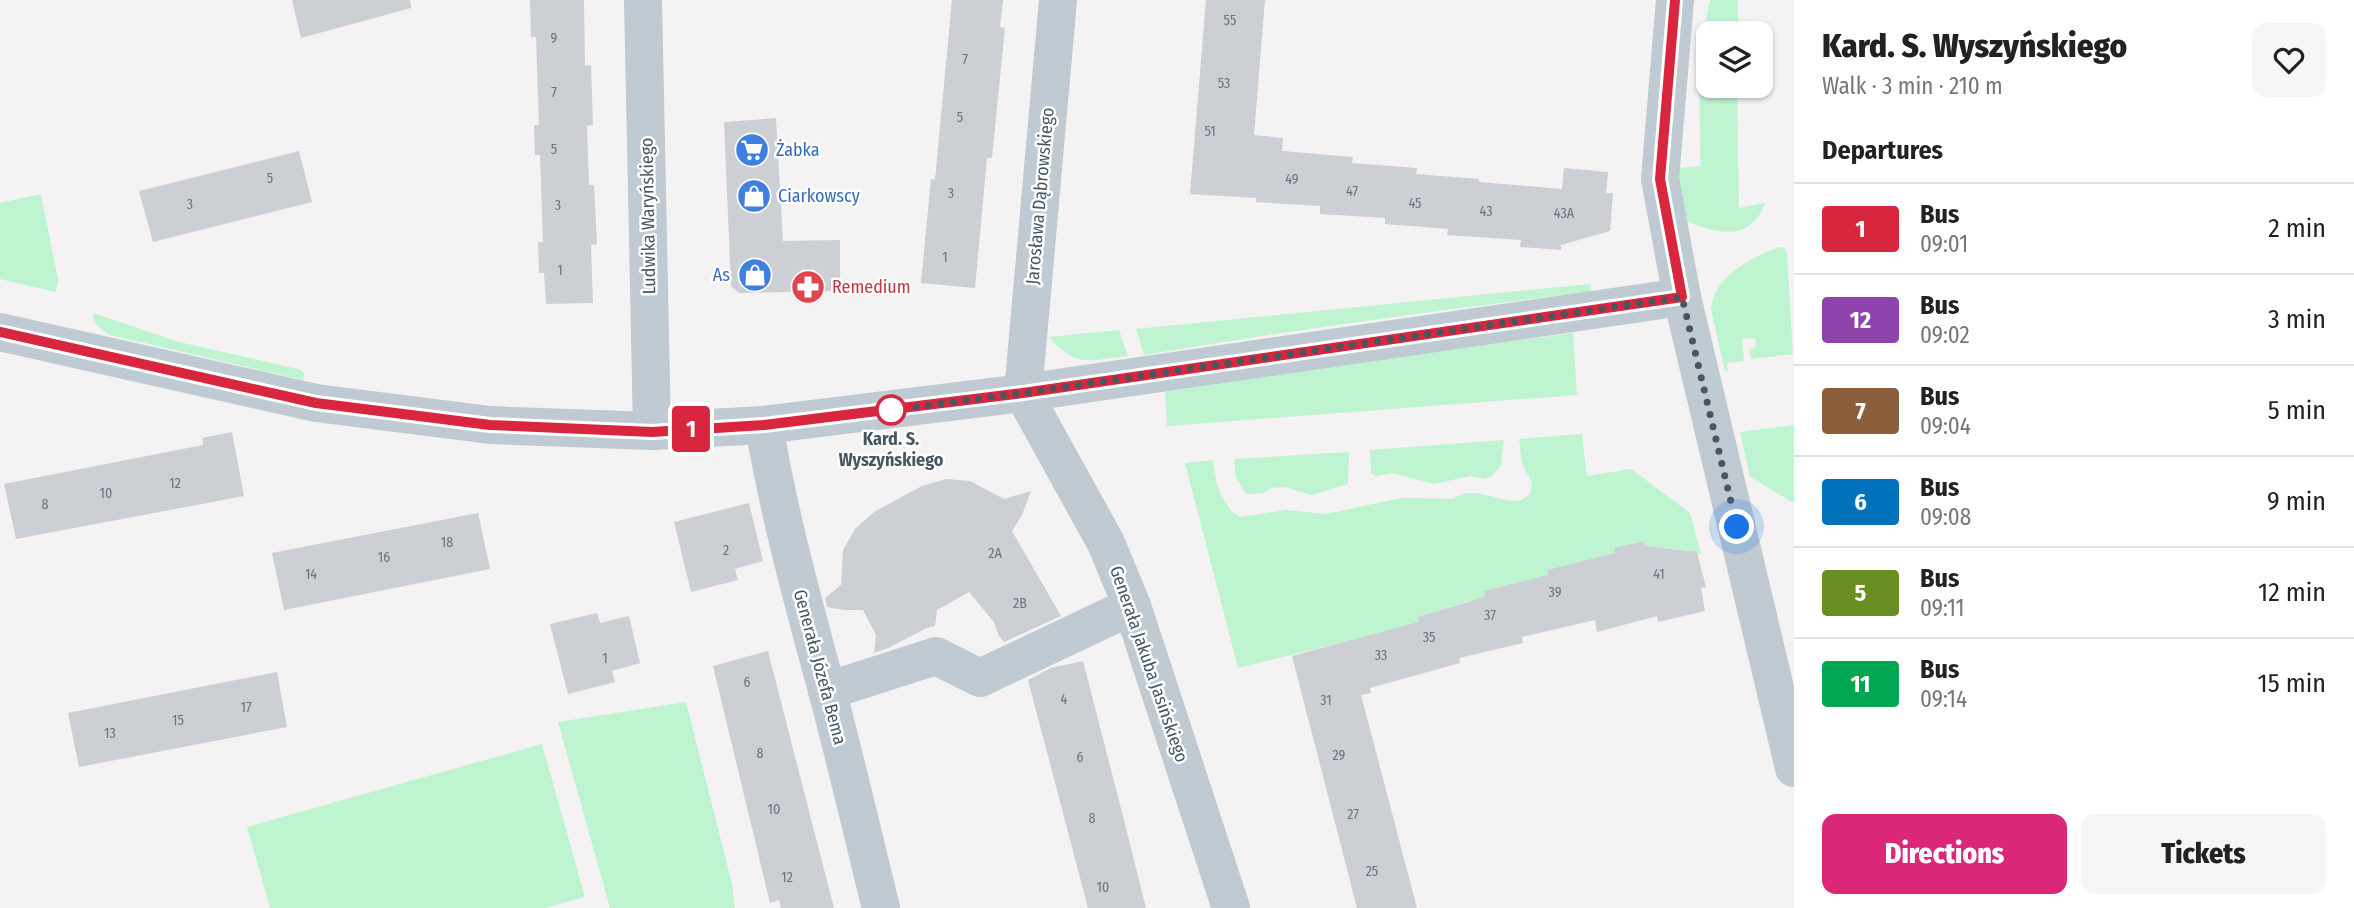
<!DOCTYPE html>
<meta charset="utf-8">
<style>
:root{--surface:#fff;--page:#f6f6f6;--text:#222;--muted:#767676;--line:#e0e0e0;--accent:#db2777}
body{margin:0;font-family:"Fira Sans Condensed",sans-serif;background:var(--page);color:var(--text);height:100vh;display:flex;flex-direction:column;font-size:26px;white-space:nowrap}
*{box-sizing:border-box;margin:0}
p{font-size:23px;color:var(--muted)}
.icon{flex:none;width:38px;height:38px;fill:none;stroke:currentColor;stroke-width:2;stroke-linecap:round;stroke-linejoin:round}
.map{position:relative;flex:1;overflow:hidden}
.panel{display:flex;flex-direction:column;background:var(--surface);width:560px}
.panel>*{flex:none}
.badge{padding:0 14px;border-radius:5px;font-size:24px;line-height:46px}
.controls{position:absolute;left:1696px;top:21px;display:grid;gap:14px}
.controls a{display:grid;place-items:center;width:77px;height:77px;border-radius:14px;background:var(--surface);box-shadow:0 2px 5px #0004;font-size:35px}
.you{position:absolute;width:35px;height:35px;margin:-18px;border:5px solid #fff;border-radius:50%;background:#1a73e8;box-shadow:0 0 0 10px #1a73e833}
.map>.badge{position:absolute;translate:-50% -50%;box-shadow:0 0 0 4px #fff}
h2{padding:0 28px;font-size:26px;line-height:63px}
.round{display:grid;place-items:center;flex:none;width:74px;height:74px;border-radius:14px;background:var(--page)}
.overview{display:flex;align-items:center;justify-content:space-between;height:119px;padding:0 28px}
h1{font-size:33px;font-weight:800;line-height:52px}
.button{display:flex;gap:14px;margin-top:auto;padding:14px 28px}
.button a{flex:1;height:80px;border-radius:14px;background:var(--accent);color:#fff;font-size:28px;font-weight:800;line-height:80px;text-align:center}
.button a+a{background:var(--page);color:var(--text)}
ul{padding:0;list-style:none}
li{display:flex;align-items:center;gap:21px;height:91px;padding:0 28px;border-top:2px solid var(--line)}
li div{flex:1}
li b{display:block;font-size:26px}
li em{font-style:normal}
li .badge{min-width:77px;font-weight:700;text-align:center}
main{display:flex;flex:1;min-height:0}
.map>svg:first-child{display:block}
</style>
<main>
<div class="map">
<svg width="1794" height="908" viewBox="0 0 1794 908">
<rect width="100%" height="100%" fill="#f4f2f2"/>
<g fill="#bff4d1">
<path d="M1710,0h28v33h-30v53h29l2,122 26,-5c-15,41 -50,30 -81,17l-6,-52 23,-2c-2,-57 -4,-110 9,-166z"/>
<polygon points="41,194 58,279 56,292 0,279 0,203"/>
<path d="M1779,247l5,1 3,5 6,101 -42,5 -1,-10 5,-1 1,-8 -3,-2 -11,1 2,22 -17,2 1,8h-3l-14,-62c3,-33 40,-51 68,-62z"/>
<path d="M1590,284l1,8c-150,17 -298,38 -447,63l-8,-26z"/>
<path d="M93,313l86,29 123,28 2,4 -1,6 -193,-45c-10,-6 -16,-10 -17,-22z"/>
<path d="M1119,330l9,26c-38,4 -51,13 -79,-19z"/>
<polygon points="1573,333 1577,395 1167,426 1165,392 1378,359"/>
<polygon points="1794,425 1794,503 1750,477 1740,432"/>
<path d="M1582,434l5,42 44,-7 59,44 11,41 -8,2 -2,-5 -46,-5 -2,-5 -28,7 2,12 -24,-1 -46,11 2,10h-19l-46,11 2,11 -17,-1 -51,16 2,11 -80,15 -102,25 -53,-205 28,-3 3,21 6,16 10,15 8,5 46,-7 40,4 75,-16 52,1c22,-16 51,7 67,1 2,0 8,-5 10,-6l2,-11 -10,-20 -3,-24z"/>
<polygon points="1504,440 1501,465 1493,475 1485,479 1470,476 1434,484 1392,473 1376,476 1371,473 1370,450"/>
<polygon points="1349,452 1348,484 1311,495 1285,487 1271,488 1264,493 1246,494 1236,477 1234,459"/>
<polygon points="686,702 732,884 735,908 610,908 558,722"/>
<polygon points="542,744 585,897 545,908 270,908 247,827"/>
</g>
<g fill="#cccfd4">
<polygon points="292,0 410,0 411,8 301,38"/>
<polygon points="530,0 584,0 585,66 591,65 593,125 587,126 589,185 594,185 597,244 591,245 593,303 546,304 544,273 539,273 538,242 543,242 540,155 535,155 534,125 539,125 536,37 531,37"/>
<polygon points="952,0 1003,0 1000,27 1005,28 992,158 987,158 975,288 921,283 931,179 935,180"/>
<polygon points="1206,0 1265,0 1254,135 1283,138 1282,151 1353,157 1352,163 1417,168 1416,174 1479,179 1479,182 1562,189 1564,168 1608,172 1606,193 1613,193 1610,231 1561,245 1561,250 1520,247 1521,240 1447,235 1448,229 1385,224 1385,218 1320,214 1320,206 1256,202 1256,198 1190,194"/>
<polygon points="776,118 783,241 840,240 840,291 739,293 731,286 724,122"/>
<polygon points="299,151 312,202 153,242 139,191"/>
<polygon points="232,432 244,496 16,539 4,484 203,445 202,438"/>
<polygon points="946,479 970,481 1004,499 1031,491 1022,515 1012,531 1061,616 1004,642 999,636 994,622 969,592 937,610 935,626 927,628 888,648 874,653 876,635 863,610 844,610 827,607 825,598 841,585 843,550 855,529 874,512 922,486"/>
<polygon points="749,503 763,561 735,569 738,580 691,592 674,522"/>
<polygon points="478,513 490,569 284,610 272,553"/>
<polygon points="1644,541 1645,546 1697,552 1706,587 1701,588 1705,611 1658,622 1657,616 1597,632 1595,620 1522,637 1523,643 1459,658 1460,663 1370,688 1371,693 1361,695 1417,908 1357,908 1292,656 1419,622 1417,617 1485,597 1484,591 1548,575 1547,570 1615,553 1614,548"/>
<polygon points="597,613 600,623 629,616 640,663 612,671 615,682 568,694 550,624"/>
<polygon points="768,651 794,753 834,908 781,908 779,900 770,903 713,666"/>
<polygon points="1083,661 1124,820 1146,908 1088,908 1028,680 1051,668"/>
<polygon points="277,672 287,727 79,767 68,713"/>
</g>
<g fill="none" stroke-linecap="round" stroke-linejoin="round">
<g stroke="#bfcad2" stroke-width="38">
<polyline points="643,0 652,431"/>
<polyline points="1058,0 1023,393 1106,543 1132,606 1231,908"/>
<polyline points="1675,0 1660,179 1682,297 1794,768"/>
<polyline points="0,332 316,403 490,425 652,431 764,425 1023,393 1682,297"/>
<path d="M764,425c15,90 39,177 63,265 19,72 36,145 54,218"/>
<polyline points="827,691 936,656 980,678 1132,606"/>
</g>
</g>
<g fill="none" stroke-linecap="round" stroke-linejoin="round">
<g stroke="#fff" stroke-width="16">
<polyline id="line" points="0,332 316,403 490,425 652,432 764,425 1023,393 1682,297 1660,179 1675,0"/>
</g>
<use href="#line" stroke="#d7263d" stroke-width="10"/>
<polyline stroke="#485661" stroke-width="7" stroke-dasharray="0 12.6" points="891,410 1023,393 1682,297 1737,527"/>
</g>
<defs>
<g id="supermarket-disc" transform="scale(1.75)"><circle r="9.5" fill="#3f7fe0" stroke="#fff"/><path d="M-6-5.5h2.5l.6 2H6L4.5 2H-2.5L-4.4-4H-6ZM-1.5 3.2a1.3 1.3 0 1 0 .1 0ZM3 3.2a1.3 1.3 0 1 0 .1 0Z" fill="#fff"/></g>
<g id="shop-disc" transform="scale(1.75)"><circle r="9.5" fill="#3f7fe0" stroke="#fff"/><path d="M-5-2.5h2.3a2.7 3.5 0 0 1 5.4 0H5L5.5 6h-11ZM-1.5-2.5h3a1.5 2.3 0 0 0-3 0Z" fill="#fff"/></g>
<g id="pharmacy-disc" transform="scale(1.75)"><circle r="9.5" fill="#e0444e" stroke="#fff"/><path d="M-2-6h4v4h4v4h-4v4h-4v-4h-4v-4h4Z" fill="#fff"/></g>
</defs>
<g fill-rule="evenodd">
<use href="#supermarket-disc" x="752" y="150"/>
<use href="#shop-disc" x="754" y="196"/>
<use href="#shop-disc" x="755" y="275"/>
<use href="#pharmacy-disc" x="808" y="287"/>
</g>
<circle fill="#fff" stroke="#d7263d" stroke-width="3.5" cx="891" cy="410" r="14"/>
<g text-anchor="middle" stroke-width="5" stroke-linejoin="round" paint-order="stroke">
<g font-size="14" fill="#69747e">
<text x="1230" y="25">55</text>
<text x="554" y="43">9</text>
<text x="965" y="64">7</text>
<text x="1224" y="88">53</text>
<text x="554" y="97">7</text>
<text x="960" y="122">5</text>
<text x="1210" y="136">51</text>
<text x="554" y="154">5</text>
<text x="270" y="183">5</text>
<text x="1292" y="184">49</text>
<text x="1352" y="196">47</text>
<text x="951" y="198">3</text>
<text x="1415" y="208">45</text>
<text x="190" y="209">3</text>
<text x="558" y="210">3</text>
<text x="1486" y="216">43</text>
<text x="1564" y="218">43A</text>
<text x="945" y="262">1</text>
<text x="560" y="275">1</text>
<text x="175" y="488">12</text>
<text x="106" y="498">10</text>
<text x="45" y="509">8</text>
<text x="447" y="547">18</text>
<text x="726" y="555">2</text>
<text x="995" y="558">2A</text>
<text x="384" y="562">16</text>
<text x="311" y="579">14</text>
<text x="1659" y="579">41</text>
<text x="1555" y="597">39</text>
<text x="1020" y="608">2B</text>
<text x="1490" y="620">37</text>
<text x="1429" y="642">35</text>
<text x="1381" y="660">33</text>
<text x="605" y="663">1</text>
<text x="747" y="687">6</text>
<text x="1064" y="704">4</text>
<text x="1326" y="705">31</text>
<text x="246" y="712">17</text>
<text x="178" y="725">15</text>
<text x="110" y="738">13</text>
<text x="760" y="758">8</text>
<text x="1339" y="760">29</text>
<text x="1080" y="762">6</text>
<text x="774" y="814">10</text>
<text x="1353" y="819">27</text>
<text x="1092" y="823">8</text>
<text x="1372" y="876">25</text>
<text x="787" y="882">12</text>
<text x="1103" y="892">10</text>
</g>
<g font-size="18" fill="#366cbe" stroke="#fff" text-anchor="start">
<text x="776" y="156">Żabka</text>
<text x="778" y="202">Ciarkowscy</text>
<text x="730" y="281" text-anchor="end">As</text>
</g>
<g font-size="18" fill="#485661" stroke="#fff">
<text transform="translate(1040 196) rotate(-85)" y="6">Jarosława Dąbrowskiego</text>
<text transform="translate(648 216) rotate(-91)" y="6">Ludwika Waryńskiego</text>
<text transform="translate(1149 664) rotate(71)" y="6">Generała Jakuba Jasińskiego</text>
<text transform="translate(820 667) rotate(75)" y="6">Generała Józefa Bema</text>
</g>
<g font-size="18" fill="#be3a42" stroke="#fff" text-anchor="start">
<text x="832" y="293">Remedium</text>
</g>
<g font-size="18" font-weight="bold" fill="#485661" stroke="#fff">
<text x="891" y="445">Kard. S.<tspan x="891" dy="21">Wyszyńskiego</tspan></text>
</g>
</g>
</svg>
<div class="controls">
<a><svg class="icon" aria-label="layers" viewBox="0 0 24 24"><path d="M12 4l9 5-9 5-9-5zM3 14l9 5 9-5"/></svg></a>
</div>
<div class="you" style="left:1737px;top:527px"></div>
<b class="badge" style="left:691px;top:429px;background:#d7263d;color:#fff">1</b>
</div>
<section class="panel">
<div class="overview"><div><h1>Kard. S. Wyszyńskiego</h1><p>Walk · 3 min · 210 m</p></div><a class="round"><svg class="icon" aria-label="heart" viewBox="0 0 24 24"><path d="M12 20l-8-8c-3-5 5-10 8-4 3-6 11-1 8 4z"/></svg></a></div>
<h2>Departures</h2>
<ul>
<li><span class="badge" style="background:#d7263d;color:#fff">1</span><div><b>Bus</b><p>09:01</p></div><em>2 min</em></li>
<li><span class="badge" style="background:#8e44ad;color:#fff">12</span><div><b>Bus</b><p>09:02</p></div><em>3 min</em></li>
<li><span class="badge" style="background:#8b5e3c;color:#fff">7</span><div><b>Bus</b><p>09:04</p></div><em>5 min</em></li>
<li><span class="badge" style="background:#0072bc;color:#fff">6</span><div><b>Bus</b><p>09:08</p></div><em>9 min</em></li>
<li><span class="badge" style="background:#6b8e23;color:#fff">5</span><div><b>Bus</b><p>09:11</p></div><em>12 min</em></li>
<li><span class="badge" style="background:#00a651;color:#fff">11</span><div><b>Bus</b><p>09:14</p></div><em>15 min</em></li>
</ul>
<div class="button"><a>Directions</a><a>Tickets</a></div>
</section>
</main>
